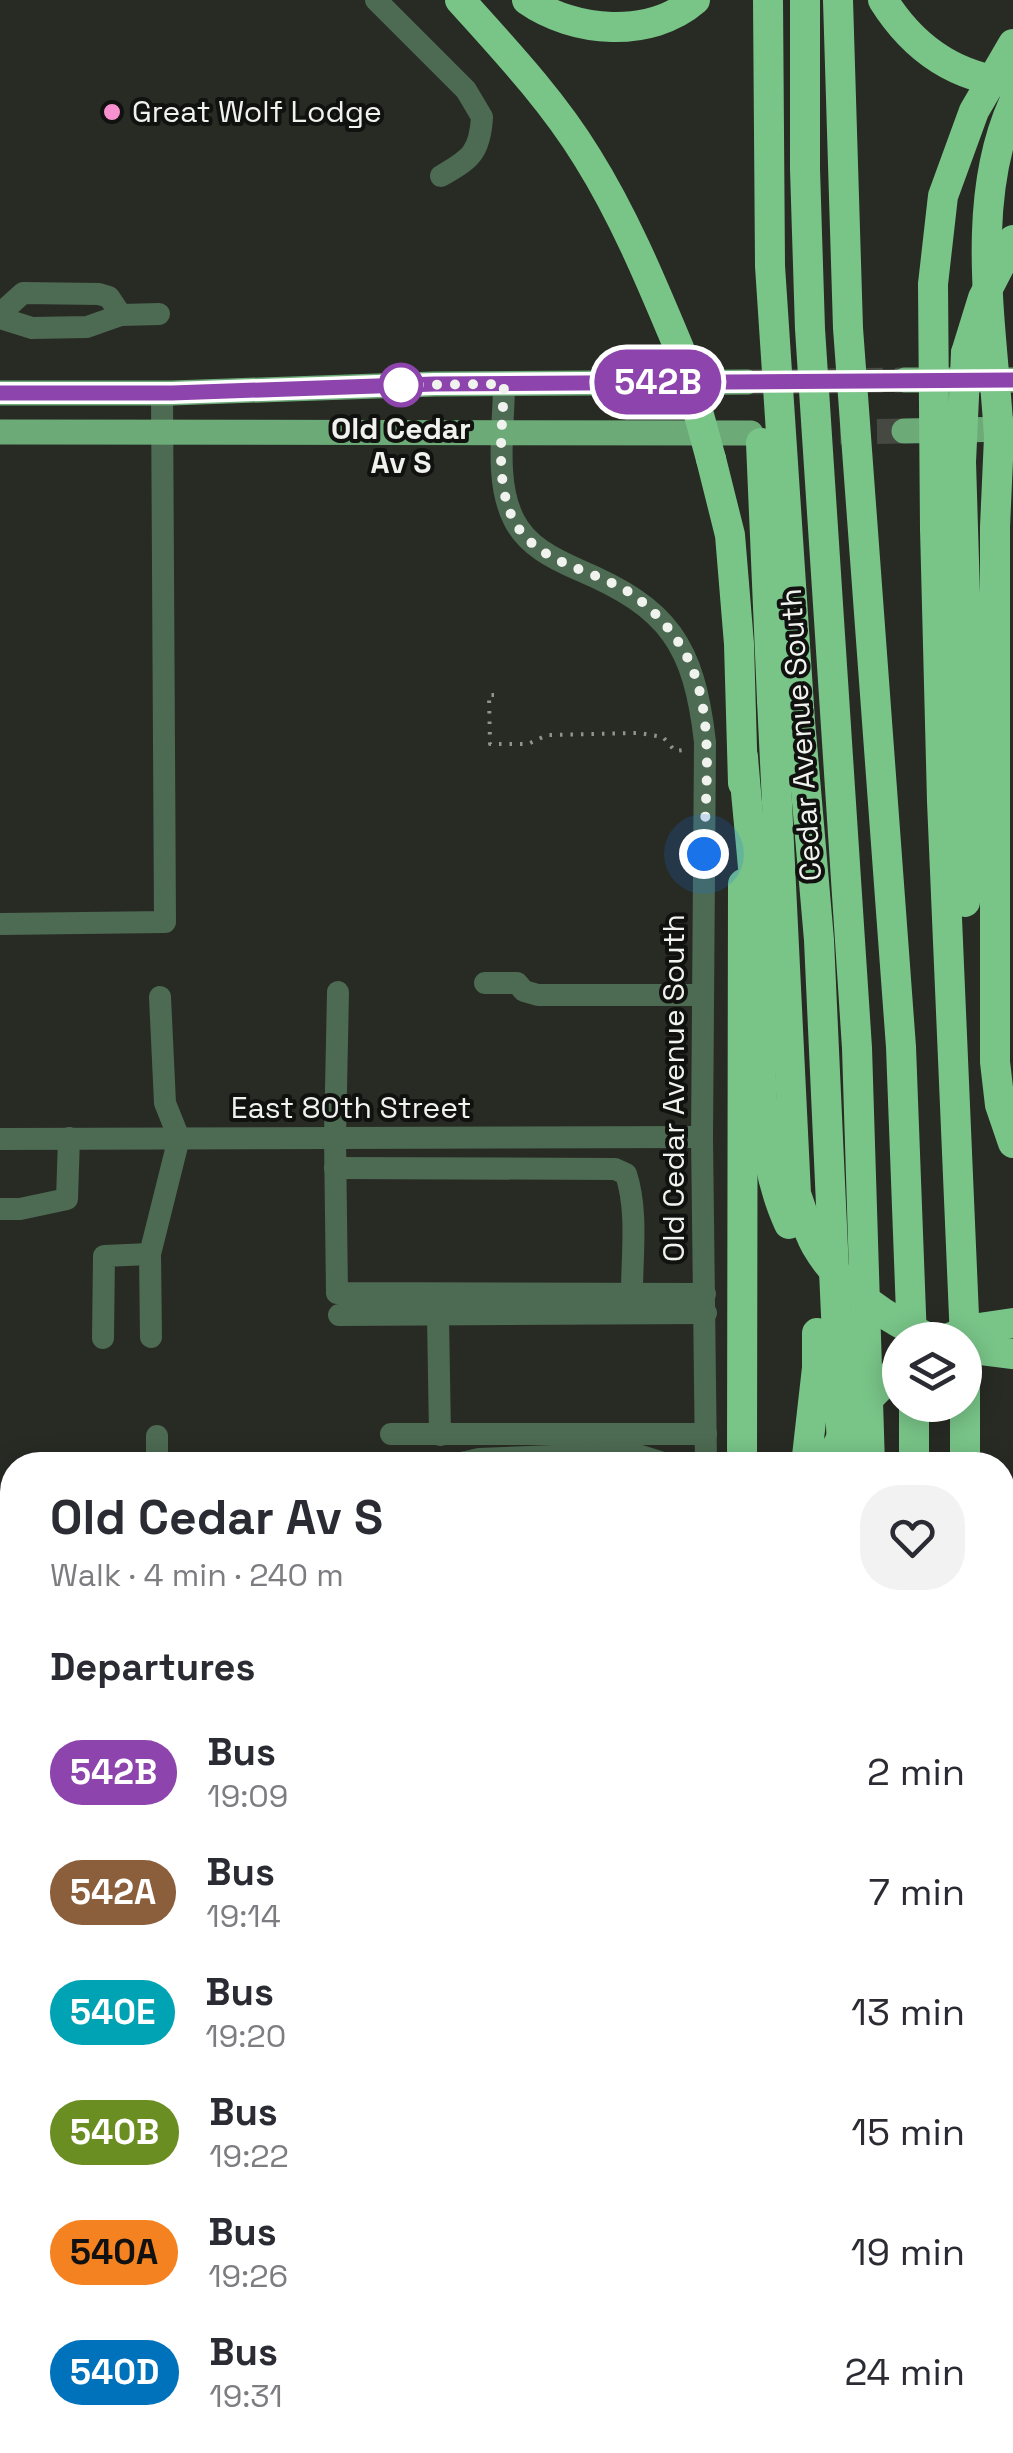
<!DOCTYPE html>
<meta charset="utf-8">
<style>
:root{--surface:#fff;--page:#f2f2f3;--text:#2b2b33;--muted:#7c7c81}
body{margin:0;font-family:"Space Grotesk",sans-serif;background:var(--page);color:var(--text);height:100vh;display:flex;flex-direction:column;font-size:38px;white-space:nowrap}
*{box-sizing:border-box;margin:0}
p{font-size:32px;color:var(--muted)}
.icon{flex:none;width:55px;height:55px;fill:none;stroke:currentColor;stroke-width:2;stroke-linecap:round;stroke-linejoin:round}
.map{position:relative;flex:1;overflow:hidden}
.details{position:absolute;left:0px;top:1452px;width:1015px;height:1002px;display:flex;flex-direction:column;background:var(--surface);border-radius:40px 40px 0 0;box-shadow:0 5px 25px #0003}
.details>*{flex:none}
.badge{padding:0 20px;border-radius:32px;font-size:35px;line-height:65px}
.tools{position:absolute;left:882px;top:1322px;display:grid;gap:20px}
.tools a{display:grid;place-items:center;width:100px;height:100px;border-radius:50%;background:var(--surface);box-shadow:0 5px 25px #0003;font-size:50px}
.you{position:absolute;width:50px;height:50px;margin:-25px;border:8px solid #fff;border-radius:50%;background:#1a73e8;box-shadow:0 0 0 15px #1a73e833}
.map>.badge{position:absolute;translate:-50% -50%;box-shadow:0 0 0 5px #fff}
h2{padding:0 50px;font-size:38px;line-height:90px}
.round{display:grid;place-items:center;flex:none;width:105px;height:105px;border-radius:40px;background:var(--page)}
.head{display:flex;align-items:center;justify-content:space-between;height:170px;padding:0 50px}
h1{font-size:48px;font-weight:600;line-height:75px}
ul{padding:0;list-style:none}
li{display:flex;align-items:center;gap:30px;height:120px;padding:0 50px}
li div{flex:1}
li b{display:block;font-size:38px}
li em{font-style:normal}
li .badge{min-width:110px;font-weight:700;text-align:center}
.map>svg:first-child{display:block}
</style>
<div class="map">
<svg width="1013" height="2453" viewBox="0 0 1013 2453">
<rect width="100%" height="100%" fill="#282a24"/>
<polygon fill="#673f0d" points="1013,1847 1013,2453 981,2453 981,2443 1002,2442 1002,1996"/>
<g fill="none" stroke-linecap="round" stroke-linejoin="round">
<g stroke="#464842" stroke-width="25" stroke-dasharray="25 12" stroke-linecap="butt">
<polyline points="747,382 905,380"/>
<polyline points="766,433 904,431"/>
</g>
<g stroke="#92948f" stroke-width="4" stroke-dasharray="2.5 8" stroke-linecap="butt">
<polyline points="494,695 489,695 490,744 528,744 547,735 639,733 663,737 675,751 683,750"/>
<polyline points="681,2453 681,2442"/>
</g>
<g stroke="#4d6a52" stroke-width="22">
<path d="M376,0l90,90 16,27c-2,35 -11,42 -41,59"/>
<polyline points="0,314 23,293 99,294 109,297 121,315"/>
<polyline points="0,318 32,328 87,327 121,315 159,314"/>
<path d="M504,384c0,42 -10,97 10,136 13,26 40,39 65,50 90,38 115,75 126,172l-3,395 4,328"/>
<polyline points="0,924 165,922 162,393"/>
<polyline points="485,983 517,983 524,991 538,995 703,995"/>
<polyline points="338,992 335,1138 337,1293 705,1294"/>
<polyline points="0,1139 702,1137"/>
<path d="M335,1168l280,1 11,5c12,37 6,80 6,118"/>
<polyline points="0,1209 20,1209 67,1199 69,1138"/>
<polyline points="339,1315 706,1313"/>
<polyline points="438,1316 440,1435"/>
<polyline points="151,1337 150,1254 179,1138 165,1103 160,997"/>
<polyline points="103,1338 104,1256 150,1254"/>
<polyline points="391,1434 706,1434"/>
<polyline points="157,1436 157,1465"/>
<polyline points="453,1465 479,1459 631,1453 670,1465"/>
<polyline points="0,1866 12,1866"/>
<polyline points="0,2425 12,2425"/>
<polyline points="159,2442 159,2453"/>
<polyline points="705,2442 706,2453"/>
<polyline points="437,2453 437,2442"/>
<polyline points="635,2453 649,2442"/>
</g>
<g stroke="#6cab78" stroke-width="25">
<polyline points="905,380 1013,380"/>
<polyline points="0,393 172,393 434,384 747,382"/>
<polyline points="904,431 1013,429"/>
<polyline points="0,432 751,433"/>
</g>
<g stroke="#79c588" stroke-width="30">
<path d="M460,0c45,50 92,100 127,157 40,64 68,134 97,203"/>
<path d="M527,0c47,33 123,39 168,0"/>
<polyline points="768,0 770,266 800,721 819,940 842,1447"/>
<polyline points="805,0 805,169 810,329 857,1048 870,1465"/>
<polyline points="838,0 848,328 901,1047 912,1340"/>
<path d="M883,0c30,48 73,78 130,83"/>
<polyline points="966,353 983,298 1013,240"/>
<polyline points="999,437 995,527 995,1062 1000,1105 1013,1143"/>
<polyline points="761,443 772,700"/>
<polyline points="711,459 730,535 739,644 743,783"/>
<polyline points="961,462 969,726 965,902"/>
<polyline points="935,528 942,801 965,1340"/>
<polyline points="965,1341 965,1465"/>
<polyline points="914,1405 914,1465"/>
<polyline points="742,1465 743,884"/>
<polyline points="806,1465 817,1368 817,1333"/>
<polyline points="1002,1675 1013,1508"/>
<polyline points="1002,1773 1013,1742"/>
<polyline points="759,2442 759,2453"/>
<polyline points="816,2442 816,2453"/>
<polyline points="734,2453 734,2442"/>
<polyline points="845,2453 845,2442"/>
<polyline points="889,2453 890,2442"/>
<polyline points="914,2453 915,2442"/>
<polyline points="952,2453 953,2442"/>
</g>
<g stroke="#79c588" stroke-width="30">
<polyline points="684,360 711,459"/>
<path d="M999,437c-6,-107 -31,-232 14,-333"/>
<polyline points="961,462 966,353"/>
<polyline points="935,528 933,284 943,196 974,111 1013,44"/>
<path d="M772,700l24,494c6,16 11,36 20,52 25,43 73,74 117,94"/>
<path d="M743,757c5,64 13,128 16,192 3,88 -7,195 30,275"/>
<polyline points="944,1340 972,1329 1013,1323"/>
<polyline points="965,1348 1013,1354"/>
<polyline points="827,1465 856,1411 900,1367"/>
</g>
</g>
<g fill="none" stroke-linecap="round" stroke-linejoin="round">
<g stroke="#fff" stroke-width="22">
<polyline id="line" points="0,393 172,393 434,384 1013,380"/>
</g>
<use href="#line" stroke="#8e44ad" stroke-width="15"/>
<path stroke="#f0f2ee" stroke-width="10" stroke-dasharray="0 18" d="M401,385l103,-1c-1,42 -10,96 9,135 22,44 76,49 114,72 27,17 51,45 64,74 24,57 14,129 13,189"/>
</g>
<circle fill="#f790ce" stroke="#11120f" stroke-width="4" cx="112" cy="112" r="10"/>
<circle fill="#fff" stroke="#8e44ad" stroke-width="5" cx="401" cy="385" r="20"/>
<g text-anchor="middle" stroke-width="8" stroke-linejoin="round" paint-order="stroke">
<g font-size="30" fill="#f0f2ee" stroke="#11120f" text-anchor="start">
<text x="132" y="122">Great Wolf Lodge</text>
</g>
<g font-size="30" font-weight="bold" fill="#f0f2ee" stroke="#11120f">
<text x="401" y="439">Old Cedar<tspan x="401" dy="34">Av S</tspan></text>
</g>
<g font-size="30" fill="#f0f2ee" stroke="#11120f">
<text transform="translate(801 735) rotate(-94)" y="10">Cedar Avenue South</text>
<text transform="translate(674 1088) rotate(-90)" y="10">Old Cedar Avenue South</text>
<text x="351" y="1118">East 80th Street</text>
</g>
</g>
</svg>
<div class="tools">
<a><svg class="icon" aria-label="layers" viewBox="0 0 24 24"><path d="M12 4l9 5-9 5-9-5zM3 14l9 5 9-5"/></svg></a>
</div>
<div class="you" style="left:704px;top:854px"></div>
<b class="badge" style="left:658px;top:382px;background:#8e44ad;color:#fff">542B</b>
<section class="details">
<div class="head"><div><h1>Old Cedar Av S</h1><p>Walk · 4 min · 240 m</p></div><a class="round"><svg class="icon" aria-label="heart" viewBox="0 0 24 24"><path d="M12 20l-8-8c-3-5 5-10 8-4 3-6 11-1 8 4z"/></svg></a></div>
<h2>Departures</h2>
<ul>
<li><span class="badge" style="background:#8e44ad;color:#fff">542B</span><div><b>Bus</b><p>19:09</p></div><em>2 min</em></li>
<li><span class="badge" style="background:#8b5e3c;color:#fff">542A</span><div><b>Bus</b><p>19:14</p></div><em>7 min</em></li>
<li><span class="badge" style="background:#00a3b4;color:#fff">540E</span><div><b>Bus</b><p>19:20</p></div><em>13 min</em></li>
<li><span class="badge" style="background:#6b8e23;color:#fff">540B</span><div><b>Bus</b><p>19:22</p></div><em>15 min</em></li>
<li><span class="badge" style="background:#f58220;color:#111">540A</span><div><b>Bus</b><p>19:26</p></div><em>19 min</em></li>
<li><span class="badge" style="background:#0072bc;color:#fff">540D</span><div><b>Bus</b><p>19:31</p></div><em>24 min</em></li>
</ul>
</section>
</div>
